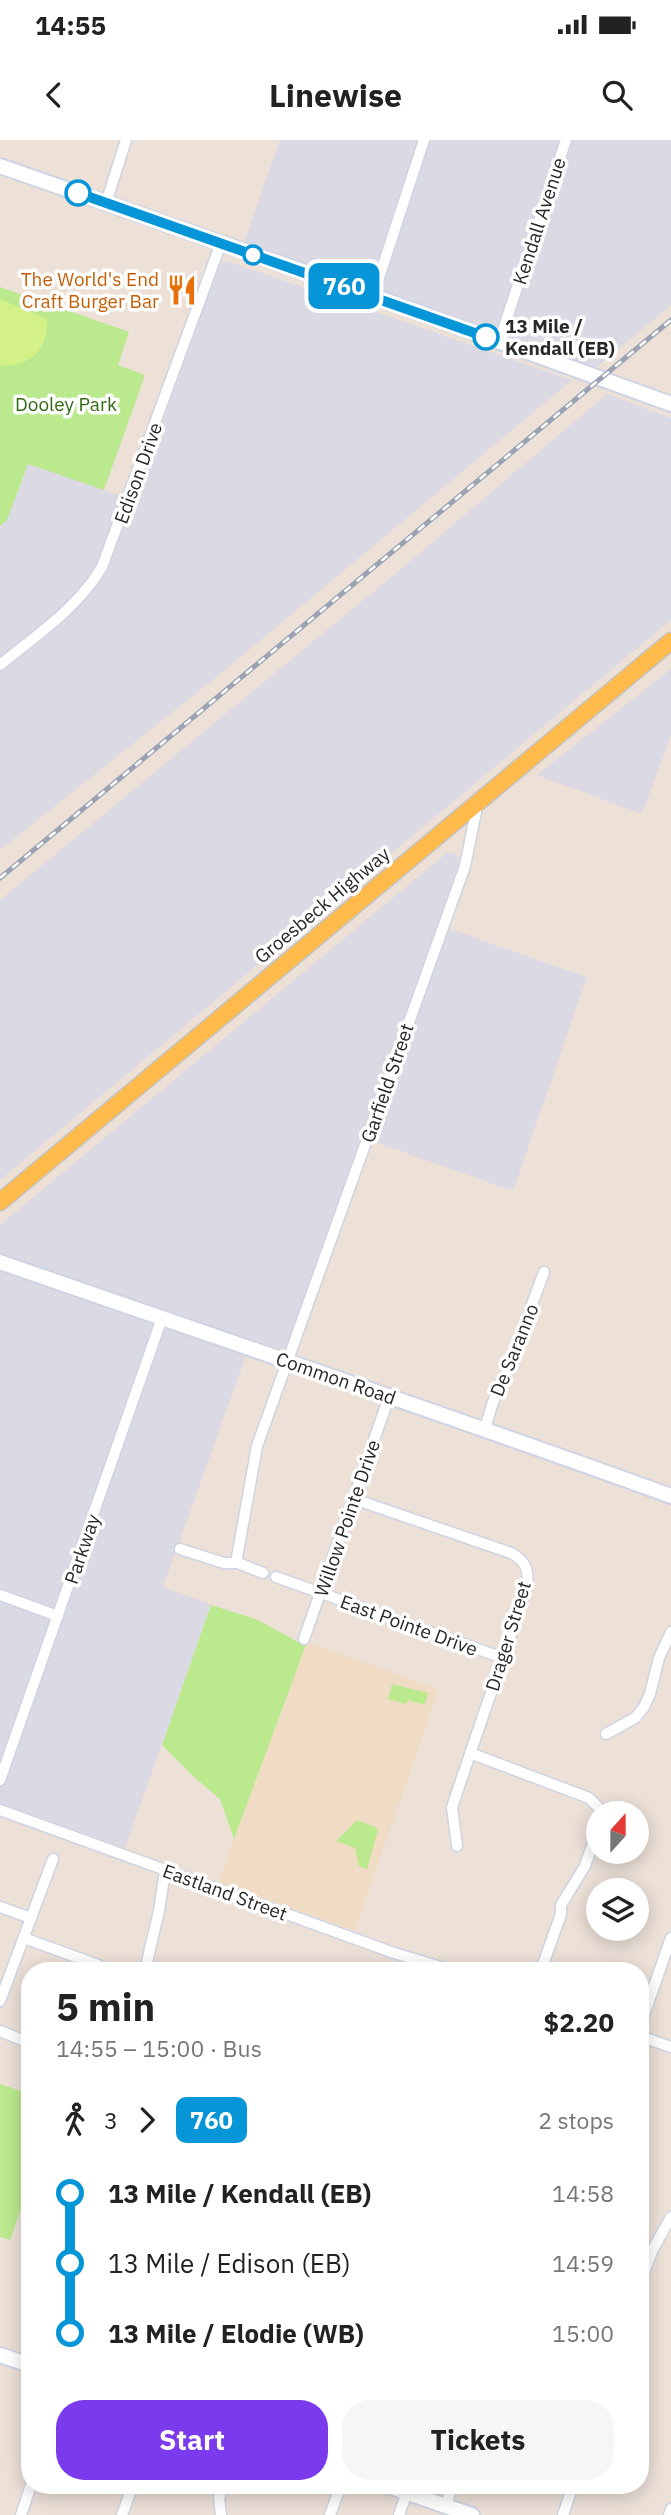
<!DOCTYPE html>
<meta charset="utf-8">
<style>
:root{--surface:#fff;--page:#f6f6f6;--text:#222;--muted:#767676;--accent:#7c3aed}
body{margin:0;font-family:"IBM Plex Sans",sans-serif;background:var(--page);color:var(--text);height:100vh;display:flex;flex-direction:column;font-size:26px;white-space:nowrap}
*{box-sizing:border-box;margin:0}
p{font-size:23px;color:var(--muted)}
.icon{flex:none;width:38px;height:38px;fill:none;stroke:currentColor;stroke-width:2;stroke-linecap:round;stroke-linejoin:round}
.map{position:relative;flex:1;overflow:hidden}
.details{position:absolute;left:21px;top:1822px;width:628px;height:532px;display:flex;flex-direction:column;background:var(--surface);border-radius:28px;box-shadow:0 4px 18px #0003}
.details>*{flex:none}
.badge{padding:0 14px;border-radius:10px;font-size:24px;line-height:46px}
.needle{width:46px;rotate:21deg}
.buttons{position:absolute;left:586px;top:1661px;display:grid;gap:14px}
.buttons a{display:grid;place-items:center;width:63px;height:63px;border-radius:50%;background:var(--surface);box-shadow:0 4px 18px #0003;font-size:35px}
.map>.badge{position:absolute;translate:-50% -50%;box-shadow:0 0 0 4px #fff}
.legs{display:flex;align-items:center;gap:10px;height:77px;padding:0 35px;font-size:23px}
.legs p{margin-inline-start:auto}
.overview{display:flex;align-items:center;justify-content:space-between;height:119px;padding:0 35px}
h1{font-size:38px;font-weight:700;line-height:52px}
.cta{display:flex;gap:14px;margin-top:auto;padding:14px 35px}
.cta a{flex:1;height:80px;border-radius:28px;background:var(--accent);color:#fff;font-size:28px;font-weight:700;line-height:80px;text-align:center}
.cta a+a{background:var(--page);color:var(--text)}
ul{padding:0 35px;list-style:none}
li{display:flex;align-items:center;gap:24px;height:70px;font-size:26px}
li i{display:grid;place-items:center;width:10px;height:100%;margin:0 9px;background:currentColor}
li i::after{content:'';width:18px;height:18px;margin:-9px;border:5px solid;border-radius:50%;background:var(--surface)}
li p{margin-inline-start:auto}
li:first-child i{background:linear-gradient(#0000 50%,currentColor 0)}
li:last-child i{background:linear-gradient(currentColor 50%,#0000 0)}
.status{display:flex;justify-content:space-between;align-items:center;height:49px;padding:0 35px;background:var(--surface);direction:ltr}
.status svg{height:19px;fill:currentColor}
header{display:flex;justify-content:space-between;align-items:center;height:91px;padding:0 35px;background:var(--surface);font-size:32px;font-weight:700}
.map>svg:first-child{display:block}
</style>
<div class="status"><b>14:55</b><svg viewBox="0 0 49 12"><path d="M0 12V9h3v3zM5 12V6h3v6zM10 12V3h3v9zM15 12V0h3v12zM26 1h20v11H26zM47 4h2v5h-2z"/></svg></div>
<header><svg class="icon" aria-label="back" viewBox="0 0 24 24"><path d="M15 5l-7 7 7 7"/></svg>Linewise<svg class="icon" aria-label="search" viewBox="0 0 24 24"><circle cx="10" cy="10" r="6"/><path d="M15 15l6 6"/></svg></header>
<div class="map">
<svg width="671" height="2375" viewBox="0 0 671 2375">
<rect width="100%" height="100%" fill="#ece0d7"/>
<g fill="#dbd9e3">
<polygon points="280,0 671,0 671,165 596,228 244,102"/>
<polygon points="227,121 572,240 219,535 0,710 0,386 7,380 28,323 135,361 216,132 220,124"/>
<polygon points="607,254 671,278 671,480 0,1040 0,760 401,429"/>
<polygon points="671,529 671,595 642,674 537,635"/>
<polygon points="448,712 456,715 459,721 438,785 587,837 513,1051 364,998 290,1207 282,1209 252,1199 163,1447 211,1465 125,1708 0,1664 0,1085"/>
</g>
<polygon fill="#f0dcc5" points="307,1502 439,1549 355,1791 218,1742"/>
<g fill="#bae98e">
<polygon points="0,147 129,192 118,225 145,235 104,350 28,324 7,380 0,386"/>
<polygon points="211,1465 258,1480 298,1502 307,1502 234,1699 220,1659 194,1637 162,1605"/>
<polygon points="392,1544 428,1553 425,1565 408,1560 406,1564 388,1559"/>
<polygon points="357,1680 375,1687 378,1690 367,1729 359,1726 355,1708 336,1701"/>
<polygon points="0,1944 30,1954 30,2043 10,2100 0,2097"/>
</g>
<path fill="#d4f188" d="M0,159l47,20c1,30 -15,47 -47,47z"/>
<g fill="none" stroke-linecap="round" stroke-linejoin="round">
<g stroke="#cdd4e3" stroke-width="13">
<g id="street">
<polyline points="106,63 126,0"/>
<polyline points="373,156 424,0"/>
<polyline points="499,202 566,0"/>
<path d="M0,525c35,-29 78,-57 102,-98l119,-324"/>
<polyline points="485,1288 493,1262 513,1216 544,1132"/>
<path d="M354,1359l157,54c16,8 19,20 15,37l-74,217 5,39"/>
<polyline points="180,1409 224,1423 238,1423 263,1433"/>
<polyline points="236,1423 257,1306 465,726 478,662"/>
<polyline points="276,1437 503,1518"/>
<polyline points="0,1455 58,1476"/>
<polyline points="304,1499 389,1257"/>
<polyline points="606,1594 635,1578 644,1567 650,1554 659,1518 671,1492"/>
<polyline points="470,1613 589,1658 598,1667 600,1673"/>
<polyline points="0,1640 162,1178"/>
<polyline points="0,1670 394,1813 451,1830"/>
<polyline points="0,1767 31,1778"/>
<polyline points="24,1798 98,1825"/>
<polyline points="145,1830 159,1771 165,1731"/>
<polyline points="541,1830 561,1774 561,1765 585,1726 598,1689"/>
<polyline points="0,1861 53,1719"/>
<polyline points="640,1886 671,1798"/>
<polyline points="0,1891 30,1903"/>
<polyline points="640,1896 671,1907"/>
<polyline points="640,2144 652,2111 671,2077"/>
<polyline points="445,2366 453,2345"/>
<polyline points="21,2375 31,2345"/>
<polyline points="122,2375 133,2345"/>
<polyline points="221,2375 219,2358 223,2345"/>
<polyline points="330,2375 341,2345"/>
<polyline points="399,2375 407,2352"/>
<polyline points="563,2375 573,2345"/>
<polyline points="669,2375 671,2369"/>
</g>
</g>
<g stroke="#cdd4e3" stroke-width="18">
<g id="secondary">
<polyline points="0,26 373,156 671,264"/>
<path d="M0,1122c224,78 448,153 671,234"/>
<polyline points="0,2215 30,2225"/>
<polyline points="385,2345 472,2375"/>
</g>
</g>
<g stroke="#c3c3c3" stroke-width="19">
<polyline id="primary" points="0,1062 671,501"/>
</g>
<use href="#street" stroke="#fff" stroke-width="10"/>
<use href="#secondary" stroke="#fff" stroke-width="14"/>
<use href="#primary" stroke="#feba4b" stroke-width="16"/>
<g stroke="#9aa2b4" stroke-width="5">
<polyline id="rail" points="0,738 671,180"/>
</g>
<use href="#rail" stroke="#fff" stroke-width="2.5" stroke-dasharray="8" stroke-linecap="butt"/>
</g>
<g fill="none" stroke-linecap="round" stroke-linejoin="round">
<g stroke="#fff" stroke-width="16">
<polyline id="line-1" points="78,53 486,197"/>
</g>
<use href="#line-1" stroke="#0696d7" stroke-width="10"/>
</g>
<defs>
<g id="restaurant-bare" transform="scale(2.415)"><path d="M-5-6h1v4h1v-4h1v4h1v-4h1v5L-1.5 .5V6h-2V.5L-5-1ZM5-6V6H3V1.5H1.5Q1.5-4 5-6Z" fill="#e8710a" stroke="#fff" stroke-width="2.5" paint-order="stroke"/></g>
</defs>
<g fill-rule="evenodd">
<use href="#restaurant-bare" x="182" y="150"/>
</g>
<g fill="#fff" stroke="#0696d7" stroke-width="3.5">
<circle cx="78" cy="53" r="12"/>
<circle cx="253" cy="115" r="9"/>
<circle cx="486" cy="197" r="12"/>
</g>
<g text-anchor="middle" stroke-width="7" stroke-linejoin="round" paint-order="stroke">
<g font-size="19" fill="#282828" stroke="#fff">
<text transform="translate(539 81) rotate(-72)" y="7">Kendall Avenue</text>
<text transform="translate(138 333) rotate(-70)" y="7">Edison Drive</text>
<text transform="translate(322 765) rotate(-40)" y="7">Groesbeck Highway</text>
<text transform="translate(387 943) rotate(-71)" y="7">Garfield Street</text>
<text transform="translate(514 1210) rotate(-68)" y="7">De Saranno</text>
<text transform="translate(336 1238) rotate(19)" y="7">Common Road</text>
<text transform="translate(347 1378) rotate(-71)" y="7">Willow Pointe Drive</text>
<text transform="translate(82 1409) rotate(-71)" y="7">Parkway</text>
<text transform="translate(409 1485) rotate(20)" y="7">East Pointe Drive</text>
<text transform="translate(508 1496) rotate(-73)" y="7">Drager Street</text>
<text transform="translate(225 1752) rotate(20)" y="7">Eastland Street</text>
</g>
<g font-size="19" fill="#c56008" stroke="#fff" text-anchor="end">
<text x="159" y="146">The World's End<tspan x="159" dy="22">Craft Burger Bar</tspan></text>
</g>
<g font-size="19" font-weight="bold" fill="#282828" stroke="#fff" text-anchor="start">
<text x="505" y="193">13 Mile /<tspan x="505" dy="22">Kendall (EB)</tspan></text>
</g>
<g font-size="19" fill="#316a12" stroke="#fff">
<text x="66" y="271">Dooley Park</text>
</g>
</g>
</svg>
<div class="buttons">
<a><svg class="needle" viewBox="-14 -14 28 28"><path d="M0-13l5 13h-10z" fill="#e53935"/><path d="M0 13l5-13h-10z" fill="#767676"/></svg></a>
<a><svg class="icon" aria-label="layers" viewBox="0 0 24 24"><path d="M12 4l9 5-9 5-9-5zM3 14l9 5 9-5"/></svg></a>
</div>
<b class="badge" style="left:344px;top:146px;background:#0696d7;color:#fff">760</b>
<section class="details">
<div class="overview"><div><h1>5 min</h1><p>14:55 – 15:00 · Bus</p></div><b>$2.20</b></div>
<div class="legs"><svg class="icon" aria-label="walk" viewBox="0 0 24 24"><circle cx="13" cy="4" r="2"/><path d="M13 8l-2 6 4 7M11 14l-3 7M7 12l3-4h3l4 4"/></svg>3<svg class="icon" aria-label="forward" viewBox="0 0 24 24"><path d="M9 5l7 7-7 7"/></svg><b class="badge" style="background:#0696d7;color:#fff">760</b><p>2 stops</p></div>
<ul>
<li><i style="color:#0696d7"></i><b>13 Mile / Kendall (EB)</b><p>14:58</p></li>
<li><i style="color:#0696d7"></i><span>13 Mile / Edison (EB)</span><p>14:59</p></li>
<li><i style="color:#0696d7"></i><b>13 Mile / Elodie (WB)</b><p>15:00</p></li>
</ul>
<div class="cta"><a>Start</a><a>Tickets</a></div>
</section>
</div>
